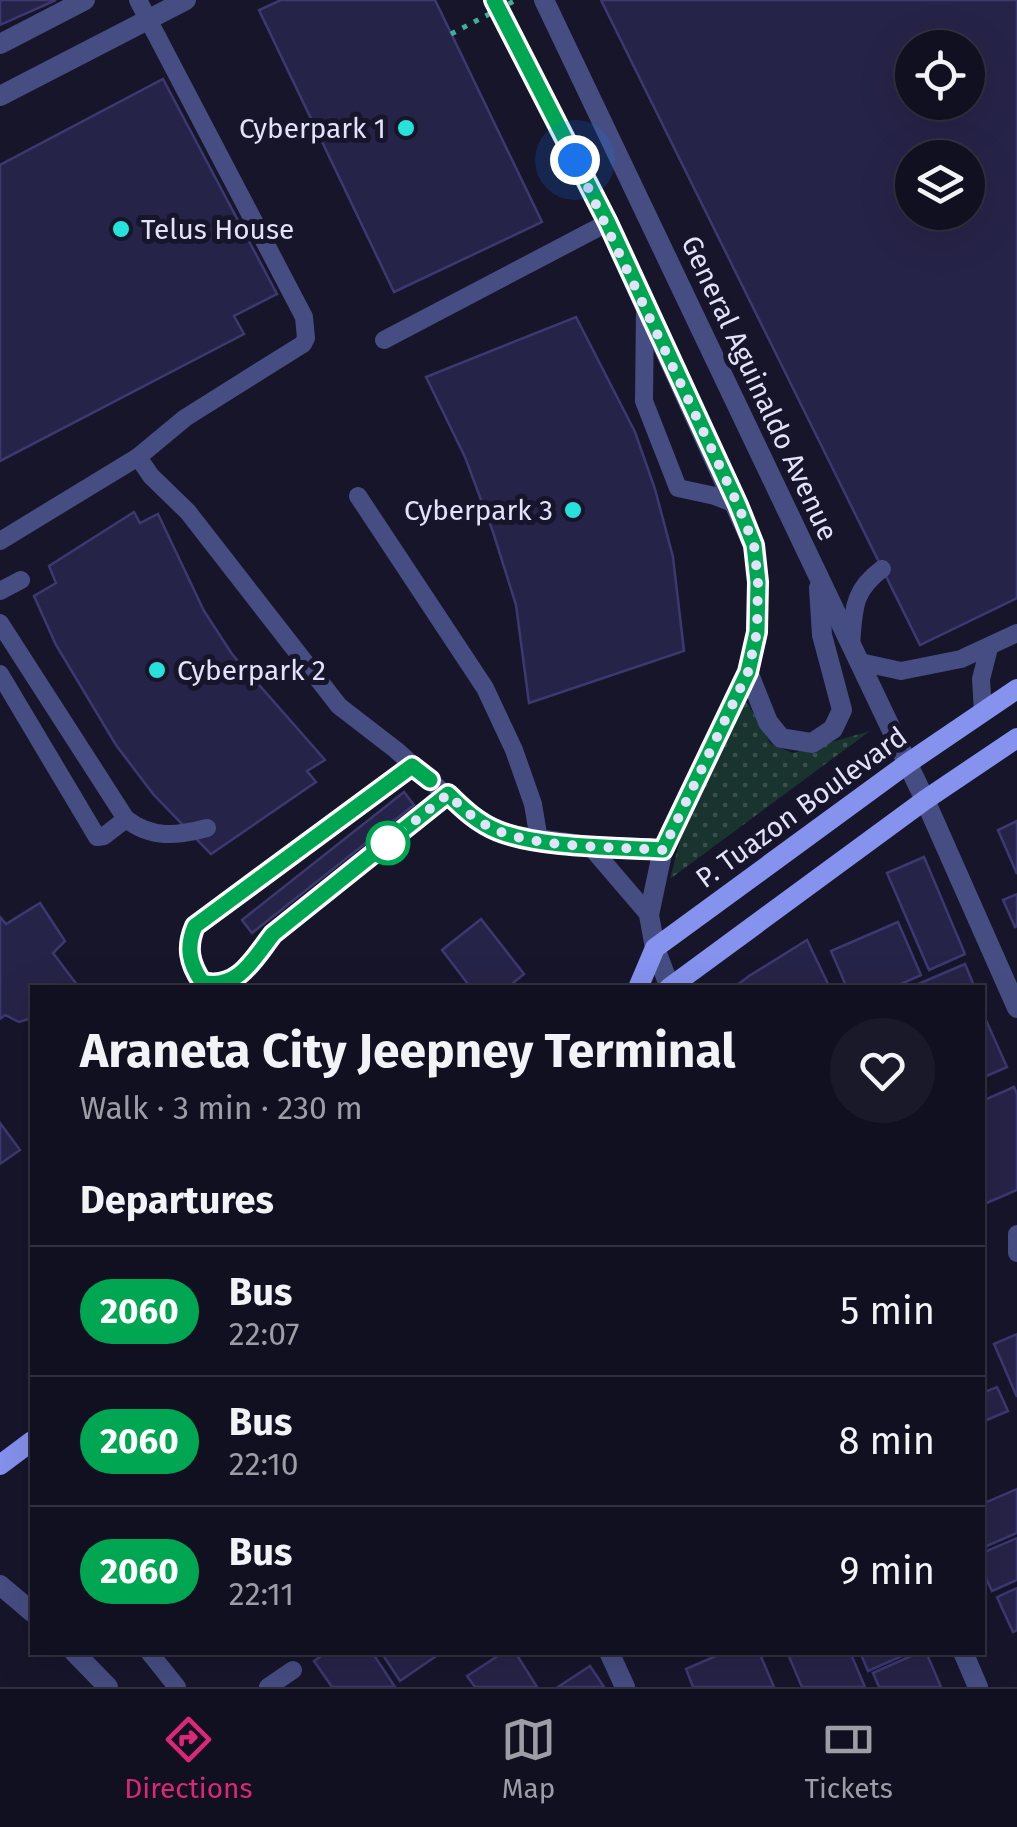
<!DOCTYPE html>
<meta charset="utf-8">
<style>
:root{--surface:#101020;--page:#191929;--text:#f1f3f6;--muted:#9c9da5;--line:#30303e;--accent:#db2777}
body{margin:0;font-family:"Fira Sans",sans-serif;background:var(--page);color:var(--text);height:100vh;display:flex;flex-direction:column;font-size:38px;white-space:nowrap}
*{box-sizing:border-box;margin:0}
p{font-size:32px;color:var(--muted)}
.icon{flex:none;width:55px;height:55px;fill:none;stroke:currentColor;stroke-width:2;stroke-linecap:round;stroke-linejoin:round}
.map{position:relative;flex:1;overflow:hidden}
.drawer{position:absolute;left:30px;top:985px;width:955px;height:670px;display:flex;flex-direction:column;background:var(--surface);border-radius:0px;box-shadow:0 10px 40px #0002,0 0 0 2px var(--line)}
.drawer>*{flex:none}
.badge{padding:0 20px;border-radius:32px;font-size:35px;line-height:65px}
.fabs{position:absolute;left:895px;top:30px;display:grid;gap:20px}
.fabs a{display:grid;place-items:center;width:90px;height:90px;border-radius:50%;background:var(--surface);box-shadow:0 10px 40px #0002,0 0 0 2px var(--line);font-size:50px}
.you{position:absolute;width:50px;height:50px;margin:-25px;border:8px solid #fff;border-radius:50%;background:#1a73e8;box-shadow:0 0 0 15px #1a73e833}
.map>.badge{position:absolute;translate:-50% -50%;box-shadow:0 0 0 5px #fff}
h2{padding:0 50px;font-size:38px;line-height:90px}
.round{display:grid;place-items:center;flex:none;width:105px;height:105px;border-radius:52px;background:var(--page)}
.summary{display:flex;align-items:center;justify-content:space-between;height:170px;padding:0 50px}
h1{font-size:48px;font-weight:700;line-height:75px}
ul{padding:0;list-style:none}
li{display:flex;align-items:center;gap:30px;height:130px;padding:0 50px;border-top:2px solid var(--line)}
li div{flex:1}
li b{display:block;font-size:38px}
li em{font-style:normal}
li .badge{min-width:110px;font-weight:700;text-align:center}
.tab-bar{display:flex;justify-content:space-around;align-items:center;height:140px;border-top:2px solid var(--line);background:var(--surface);font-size:28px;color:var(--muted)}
.tab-bar a{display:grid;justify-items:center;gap:5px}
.tab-bar .active{color:var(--accent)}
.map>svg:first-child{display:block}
</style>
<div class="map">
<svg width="1017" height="1687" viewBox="0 0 1017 1687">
<defs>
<pattern id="park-dots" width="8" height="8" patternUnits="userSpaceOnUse" patternTransform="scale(2.5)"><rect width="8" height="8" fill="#19332e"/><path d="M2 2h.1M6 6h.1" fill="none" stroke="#3a504d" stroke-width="1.8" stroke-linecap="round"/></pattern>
</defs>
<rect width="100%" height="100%" fill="#16152a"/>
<polygon fill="url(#park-dots)" points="745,699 771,744 793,753 870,731 670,879 680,840"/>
<g fill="#262348" stroke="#3c3971" stroke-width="2.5" fill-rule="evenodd">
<polygon points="0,0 56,0 0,25"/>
<polygon points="281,0 435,0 542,222 394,292 259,10"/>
<path d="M601,0h416v598l-97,47zM912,48h56v54h-56zM912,158h56v54h-56z"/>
<polygon points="163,79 277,294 234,316 244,334 0,461 0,165"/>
<polygon points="576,317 635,432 655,489 673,557 684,651 529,703 516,605 493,532 465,457 426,377"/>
<polygon points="134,512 140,523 158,514 204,611 232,654 325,760 307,771 316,782 211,854 153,794 116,745 56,645 34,596 56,583 49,566"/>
<polygon points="404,792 414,805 252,933 242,920"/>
<polygon points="1017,821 1017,874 998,830"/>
<polygon points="924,857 965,954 929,970 887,873"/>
<polygon points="1017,894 1017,926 1015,927 1003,900"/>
<polygon points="40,903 65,941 53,953 78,986 32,988 32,1018 19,1022 5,1015 0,1019 0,917 6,924"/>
<polygon points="481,919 524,974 507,988 471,988 442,950"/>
<polygon points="898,922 921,975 892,988 847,988 831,951"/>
<polygon points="807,940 830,988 733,988 749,976"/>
<polygon points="965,964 975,988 909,988"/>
<polygon points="985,1018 1007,1067 982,1078 982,1019"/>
<polygon points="1014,1087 1017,1094 1017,1190 982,1205 982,1101"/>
<polygon points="0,1123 20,1150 0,1164"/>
<polygon points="1017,1334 1017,1397 994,1344"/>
<polygon points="997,1387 1008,1411 982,1422 982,1393"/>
<polygon points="1017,1489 1017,1533 982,1548 982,1504"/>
<polygon points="1017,1538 1017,1580 992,1591 982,1570 982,1553"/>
<polygon points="1017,1588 1017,1630 1013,1632 997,1597"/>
<polygon points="327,1652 372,1652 395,1687 332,1687 314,1661"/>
<polygon points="381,1652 442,1652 400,1681"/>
<polygon points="504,1652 515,1652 537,1687 475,1687 467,1676"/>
<polygon points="725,1652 759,1652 774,1687 693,1687 686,1669"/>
<polygon points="787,1652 850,1652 865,1687 802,1687"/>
<polygon points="860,1652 911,1652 868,1671"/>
<polygon points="920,1652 926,1652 941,1687 879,1687 873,1673"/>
<polygon points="590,1666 604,1687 558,1687"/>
</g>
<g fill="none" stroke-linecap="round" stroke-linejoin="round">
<g stroke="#464d82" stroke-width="18">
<polyline points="645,310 644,401 678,488 715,496 738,505"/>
<polyline points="384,340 607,223"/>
<polyline points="138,457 151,476 188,512 339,706 396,750 465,812 502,833 589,845 663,849"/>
<polyline points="358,496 485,688 514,750 533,804 539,840"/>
<polyline points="0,541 138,457 185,418 303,344 306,338 304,317 138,0"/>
<polyline points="0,591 21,580"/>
<path d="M0,623l126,196c26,20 51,17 81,9"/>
<path d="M851,645c3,-35 1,-54 31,-76"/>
<polyline points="860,662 901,671 961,659 1017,633"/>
<polyline points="0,674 97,837 104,836 126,819"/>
<polyline points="983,712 981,679 989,648"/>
<path d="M412,766l-217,160c-9,21 -6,37 7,56 36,8 52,-24 71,-48l174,-140"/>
<polyline points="589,845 649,915"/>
<polyline points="1017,1234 1017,1253"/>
<polyline points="149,1652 177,1687"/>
<polyline points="268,1687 293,1670"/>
</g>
<g stroke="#464d82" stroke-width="20">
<polyline points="0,44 85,0"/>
<polyline points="0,96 186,0"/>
<polyline points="0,1585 32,1612"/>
<polyline points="74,1652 108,1687"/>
<polyline points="609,1652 625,1687"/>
</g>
<g stroke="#464d82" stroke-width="20">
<polyline points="494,0 607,223 753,545 758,581 757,632 748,672 663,849 649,915 655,948 670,988"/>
<polyline points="544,0 925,800 1017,1008"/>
<polyline points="748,672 768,722 781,738 812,743 833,729 842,710 822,635 819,588"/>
<polyline points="963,1652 978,1687"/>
</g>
<g stroke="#8592ee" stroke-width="20">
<polyline points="638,988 655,948 908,763 1017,689"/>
<polyline points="669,988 925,800 1017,738"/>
<polyline points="0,1465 32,1441"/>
</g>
<polyline stroke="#42af99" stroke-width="5" stroke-dasharray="5 8" stroke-linecap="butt" points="451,34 516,0"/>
</g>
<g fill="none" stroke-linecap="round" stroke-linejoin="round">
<g stroke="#fff" stroke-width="22">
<path id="line" d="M430,780l-18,-14 -217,160c-9,21 -6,37 7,56 36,9 52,-24 71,-48l175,-140c15,15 30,29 50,37 43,17 118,16 165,19l85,-178 9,-40 1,-50 -4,-37 -16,-40 -130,-282 -114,-223"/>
</g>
<use href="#line" stroke="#00a651" stroke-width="15"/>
<path stroke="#e2e2fb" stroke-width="10" stroke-dasharray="0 18" d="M388,843l60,-49c15,15 30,29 50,37 43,17 118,16 165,19l85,-178 9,-40 1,-50 -4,-37 -16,-40 -163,-345"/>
</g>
<g fill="#27e2da" stroke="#16152a" stroke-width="4">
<circle cx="406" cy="128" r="10"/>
<circle cx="121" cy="229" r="10"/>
<circle cx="573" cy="510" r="10"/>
<circle cx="157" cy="670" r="10"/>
</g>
<circle fill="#fff" stroke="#00a651" stroke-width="5" cx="388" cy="843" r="20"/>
<g text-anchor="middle" stroke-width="10" stroke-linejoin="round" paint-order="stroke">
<g font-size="28" fill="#e2e2fb" stroke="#16152a" text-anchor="end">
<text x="386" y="138">Cyberpark 1</text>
<text x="141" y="239" text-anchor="start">Telus House</text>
<text x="553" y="520">Cyberpark 3</text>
<text x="177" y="680" text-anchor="start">Cyberpark 2</text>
</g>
<g font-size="28" fill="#e2e2fb" stroke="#16152a">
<text transform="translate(760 388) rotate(65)" y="10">General Aguinaldo Avenue</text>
<text transform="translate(801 807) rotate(-36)" y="10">P. Tuazon Boulevard</text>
</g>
</g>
</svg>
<div class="fabs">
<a><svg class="icon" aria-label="locate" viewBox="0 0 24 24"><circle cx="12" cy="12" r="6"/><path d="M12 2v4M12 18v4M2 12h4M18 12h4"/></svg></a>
<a><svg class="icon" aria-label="layers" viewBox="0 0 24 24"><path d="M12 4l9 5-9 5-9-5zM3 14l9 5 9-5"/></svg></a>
</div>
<div class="you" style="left:575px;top:160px"></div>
<section class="drawer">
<div class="summary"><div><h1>Araneta City Jeepney Terminal</h1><p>Walk · 3 min · 230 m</p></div><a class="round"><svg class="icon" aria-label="heart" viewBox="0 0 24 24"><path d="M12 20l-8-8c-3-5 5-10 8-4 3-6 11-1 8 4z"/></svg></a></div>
<h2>Departures</h2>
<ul>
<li><span class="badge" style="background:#00a651;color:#fff">2060</span><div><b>Bus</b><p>22:07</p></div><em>5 min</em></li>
<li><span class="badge" style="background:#00a651;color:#fff">2060</span><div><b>Bus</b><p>22:10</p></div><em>8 min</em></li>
<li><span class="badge" style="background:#00a651;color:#fff">2060</span><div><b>Bus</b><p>22:11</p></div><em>9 min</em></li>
</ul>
</section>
</div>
<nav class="tab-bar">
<a class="active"><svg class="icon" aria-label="directions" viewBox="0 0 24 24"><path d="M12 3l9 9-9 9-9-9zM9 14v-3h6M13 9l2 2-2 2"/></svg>Directions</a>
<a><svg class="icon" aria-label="map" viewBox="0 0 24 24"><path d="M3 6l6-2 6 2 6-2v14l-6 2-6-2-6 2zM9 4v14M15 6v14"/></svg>Map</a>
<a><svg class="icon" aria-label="tickets" viewBox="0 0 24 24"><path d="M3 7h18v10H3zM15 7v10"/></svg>Tickets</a>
</nav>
